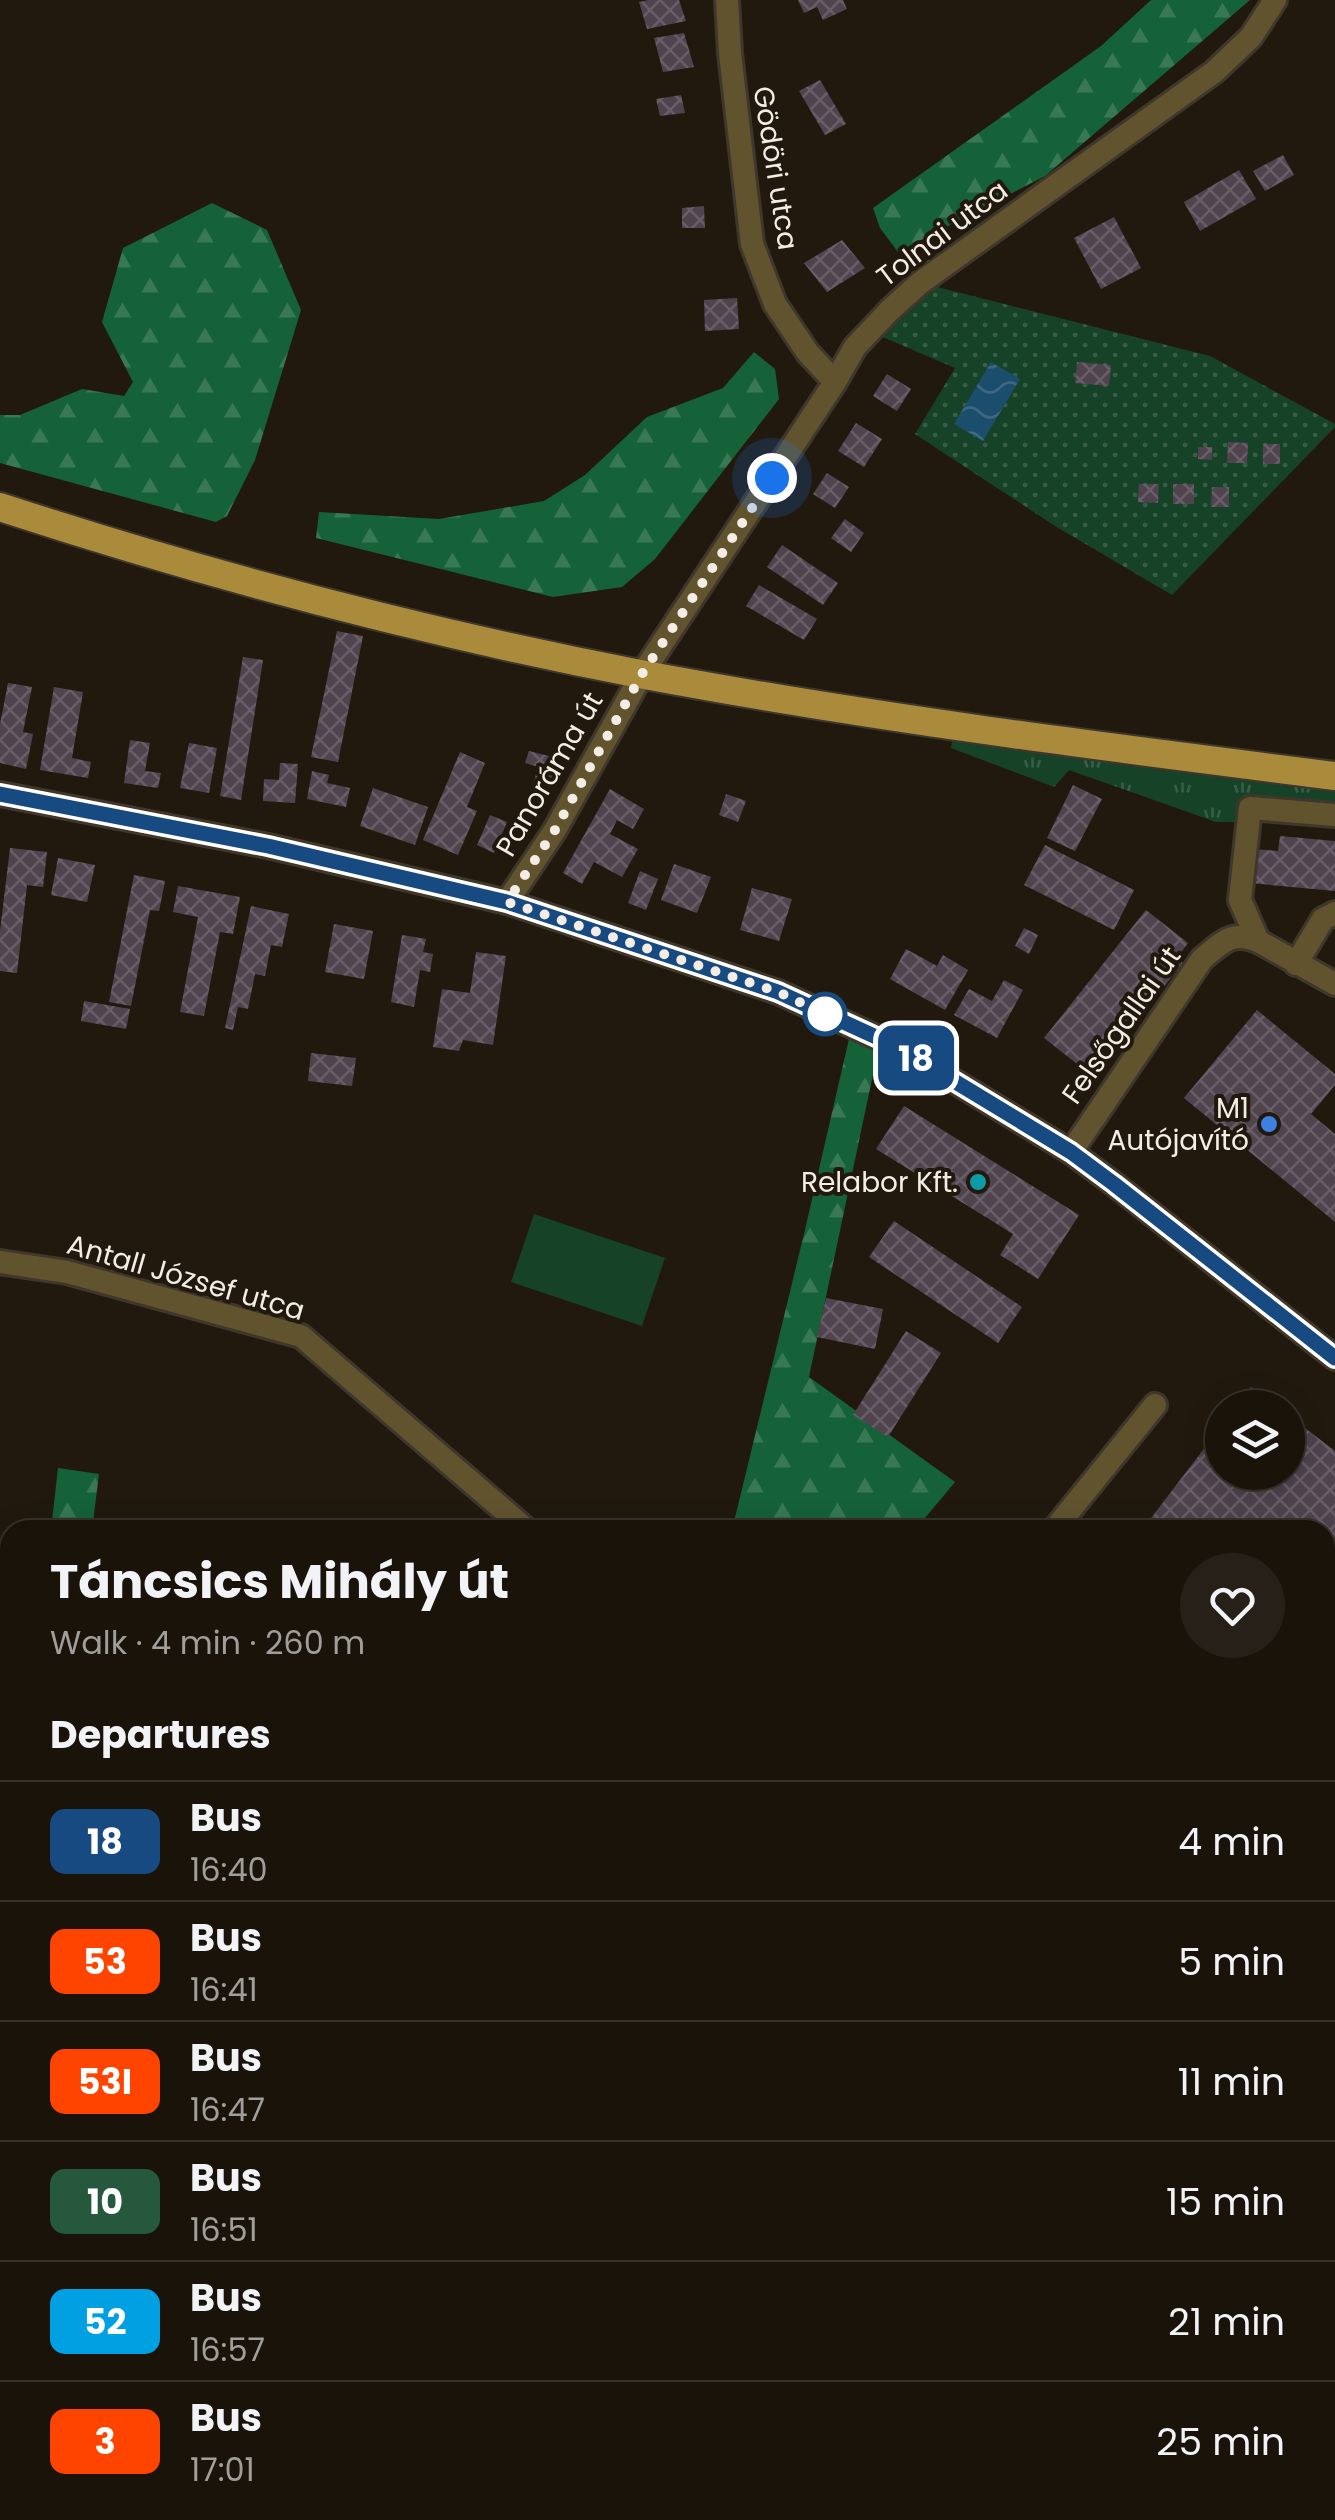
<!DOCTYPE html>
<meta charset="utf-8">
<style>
:root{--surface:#1a130a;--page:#272018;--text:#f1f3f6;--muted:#9f9e9c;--line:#38322b}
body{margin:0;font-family:Poppins,sans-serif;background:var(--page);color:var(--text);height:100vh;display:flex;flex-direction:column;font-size:38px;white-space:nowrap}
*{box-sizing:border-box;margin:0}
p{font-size:32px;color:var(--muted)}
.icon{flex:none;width:55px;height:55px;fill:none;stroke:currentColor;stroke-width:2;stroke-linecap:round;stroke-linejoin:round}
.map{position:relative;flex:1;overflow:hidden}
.details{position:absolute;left:0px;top:1520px;width:1335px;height:1000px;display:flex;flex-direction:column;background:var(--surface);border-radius:30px 30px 0 0;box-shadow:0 5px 25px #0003,0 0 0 2px var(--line)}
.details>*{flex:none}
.badge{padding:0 20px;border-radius:15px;font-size:35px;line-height:65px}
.controls{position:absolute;left:1205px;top:1390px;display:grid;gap:20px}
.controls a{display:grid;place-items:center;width:100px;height:100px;border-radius:50%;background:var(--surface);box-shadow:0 5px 25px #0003,0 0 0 2px var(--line);font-size:50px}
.you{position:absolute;width:50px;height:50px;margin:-25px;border:8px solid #fff;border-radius:50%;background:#1a73e8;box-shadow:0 0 0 15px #1a73e833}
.map>.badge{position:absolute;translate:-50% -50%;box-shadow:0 0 0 5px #fff}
h2{padding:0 50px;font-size:38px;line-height:90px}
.round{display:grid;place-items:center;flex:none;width:105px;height:105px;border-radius:52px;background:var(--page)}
.head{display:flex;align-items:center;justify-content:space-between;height:170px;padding:0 50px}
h1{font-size:48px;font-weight:700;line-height:75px}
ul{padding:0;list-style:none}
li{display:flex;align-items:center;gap:30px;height:120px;padding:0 50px;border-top:2px solid var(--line)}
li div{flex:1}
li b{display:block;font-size:38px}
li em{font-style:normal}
li .badge{min-width:110px;font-weight:700;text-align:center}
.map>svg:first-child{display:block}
</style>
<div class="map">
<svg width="1335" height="2520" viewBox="0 0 1335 2520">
<defs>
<pattern id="grass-tufts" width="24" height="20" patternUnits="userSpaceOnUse" patternTransform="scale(2.5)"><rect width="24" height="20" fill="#164228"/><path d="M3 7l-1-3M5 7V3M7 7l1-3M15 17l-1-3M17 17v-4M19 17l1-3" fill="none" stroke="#385e47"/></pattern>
<pattern id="forest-firs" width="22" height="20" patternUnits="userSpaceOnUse" patternTransform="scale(2.5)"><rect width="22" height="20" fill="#156138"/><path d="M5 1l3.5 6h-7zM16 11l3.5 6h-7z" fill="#387855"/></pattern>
<pattern id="park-dots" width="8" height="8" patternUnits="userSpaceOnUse" patternTransform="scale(2.5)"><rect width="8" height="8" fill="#164228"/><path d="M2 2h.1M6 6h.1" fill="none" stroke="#385e47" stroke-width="1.8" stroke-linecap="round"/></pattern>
<pattern id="water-waves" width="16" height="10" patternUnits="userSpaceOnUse" patternTransform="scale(2.5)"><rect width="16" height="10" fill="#1b4e6d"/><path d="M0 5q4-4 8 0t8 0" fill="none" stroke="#3d6882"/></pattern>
<pattern id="building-cross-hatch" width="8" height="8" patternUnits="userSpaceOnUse" patternTransform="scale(2.5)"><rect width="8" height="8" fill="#4f434e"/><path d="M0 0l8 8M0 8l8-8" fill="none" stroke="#695e67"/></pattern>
</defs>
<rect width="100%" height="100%" fill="#22190e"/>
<g fill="url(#grass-tufts)">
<polygon points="954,732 1335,782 1335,806 1242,797 1236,822 1216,822 1069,770 1054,787 951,748"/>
<polygon points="1325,1729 1335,1733 1335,2520 580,2520 581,2510 1325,2510"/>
<polygon points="0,1779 10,1780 10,2305 0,2299"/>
<polygon points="334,2510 484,2510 480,2520 350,2520"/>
</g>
<g fill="url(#forest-firs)">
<polygon points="1151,0 1250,0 1045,176 898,252 880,228 873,208 1101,46"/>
<polygon points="212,203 267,230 301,310 255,460 227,516 216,522 0,463 0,415 20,415 82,389 124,396 133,382 102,322 123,248"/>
<polygon points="754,352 775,369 779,399 655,559 622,587 553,597 316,538 319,512 439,519 544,501 585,475 647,417 723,388"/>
<polygon points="849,1039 878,1051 809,1377 955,1482 915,1530 732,1530 804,1234"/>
<polygon points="58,1468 99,1474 92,1530 51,1530"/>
<polygon points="0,1584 10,1586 10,1780 0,1779"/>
</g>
<polygon fill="url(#park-dots)" points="937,287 1210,356 1335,424 1335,427 1172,595 1055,526 915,434 955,368 878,335"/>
<polygon fill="#164228" points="534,1214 665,1258 642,1326 511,1282"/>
<polygon fill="url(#water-waves)" points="991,362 1020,379 983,441 954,424"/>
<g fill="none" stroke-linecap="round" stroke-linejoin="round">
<g stroke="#1b4e6d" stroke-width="6">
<polyline points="1325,1729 1335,1733"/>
<polyline points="0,1771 10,1773"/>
</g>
</g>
<g fill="url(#building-cross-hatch)">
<polygon points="648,0 679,0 686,21 647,29 639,2"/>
<polygon points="798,0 843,0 847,9 823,20 817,7 804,13"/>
<polygon points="684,33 694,67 663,72 654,38"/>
<polygon points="820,80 846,124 825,135 799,91"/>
<polygon points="681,95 685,113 660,116 656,99"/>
<polygon points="1283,155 1294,175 1265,191 1253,171"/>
<polygon points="1239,170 1256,199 1200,231 1184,202"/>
<polygon points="704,206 705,228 682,228 682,208"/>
<polygon points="1114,217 1141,268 1101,289 1074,238"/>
<polygon points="842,240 865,268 827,292 804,263"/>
<polygon points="737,298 739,329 705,331 704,300"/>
<polygon points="1077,362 1111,365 1109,386 1075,383"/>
<polygon points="887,374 911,389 897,411 873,396"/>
<polygon points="856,423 882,439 864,467 838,451"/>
<polygon points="1228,442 1248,443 1247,463 1227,463"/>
<rect x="1263" y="444" width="17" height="20"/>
<polygon points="1198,447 1212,447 1212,460 1198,459"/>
<polygon points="827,473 849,487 835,508 813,494"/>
<polygon points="1139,484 1159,484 1158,503 1138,502"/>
<rect x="1173" y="484" width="21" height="20"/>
<polygon points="1212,487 1229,487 1229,507 1211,507"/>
<polygon points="845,519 864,533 851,552 831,538"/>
<polygon points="782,545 838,583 823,605 767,567"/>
<polygon points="759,585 817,619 804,640 746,606"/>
<polygon points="337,631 363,636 338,762 311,757"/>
<polygon points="243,657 263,660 241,800 220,796"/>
<polygon points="8,683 32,687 23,732 33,734 26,769 0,763 0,724"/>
<polygon points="54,687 83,692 72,758 91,762 88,778 40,770"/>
<polygon points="130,740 150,743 145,771 161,773 158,788 124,783"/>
<polygon points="189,743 217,748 209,793 180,788"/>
<polygon points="529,751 557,758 549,789 533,785 538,767 525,763"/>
<polygon points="460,752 485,763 467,807 477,811 458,855 423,840"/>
<polygon points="280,763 298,764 295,803 263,801 264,779 279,780"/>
<polygon points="312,771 329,775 327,783 350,788 346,807 307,799"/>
<polygon points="1073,785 1102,799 1075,851 1047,838"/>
<polygon points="373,788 428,807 415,845 360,826"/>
<polygon points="610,789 644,809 633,829 617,820 610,834 638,849 622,877 594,862 582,884 563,873"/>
<polygon points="726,794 746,801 738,822 719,815"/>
<polygon points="490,815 507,822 494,853 477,845"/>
<polygon points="1280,836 1335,841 1335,891 1250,883 1253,849 1278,851"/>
<polygon points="1045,845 1134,890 1114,930 1024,885"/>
<polygon points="10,848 47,852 43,887 27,885 17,973 0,971 0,931"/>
<polygon points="58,858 95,865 87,902 51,895"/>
<polygon points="674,864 711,877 697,913 661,900"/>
<polygon points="640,871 658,879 646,910 628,903"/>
<polygon points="134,875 165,881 159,911 150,910 131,1006 109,1002"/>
<polygon points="178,886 240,897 233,934 220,932 204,1016 180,1012 198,917 173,912"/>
<polygon points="752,888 792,899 779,941 740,930"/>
<polygon points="251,906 289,914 282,947 271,945 265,976 255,974 248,1009 238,1007 233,1030 225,1028"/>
<polygon points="1146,910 1188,943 1177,958 1183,963 1158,994 1152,989 1086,1071 1044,1038"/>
<polygon points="334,924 373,931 364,979 325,972"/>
<polygon points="1024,928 1038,935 1029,954 1015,946"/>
<polygon points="402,935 426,939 423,952 433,954 430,972 420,970 414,1007 391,1002"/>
<polygon points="906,949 937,966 943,955 968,970 945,1010 890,979"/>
<polygon points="476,952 506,956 493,1045 463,1040 459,1051 433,1047 442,989 470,993"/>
<polygon points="1004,980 1023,990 997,1038 954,1015 969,989 992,1001"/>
<polygon points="84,1001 130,1009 126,1029 81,1021"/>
<polygon points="1257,1010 1335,1074 1335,1085 1311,1114 1335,1134 1335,1222 1184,1098"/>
<polygon points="311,1053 356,1058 352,1086 308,1081"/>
<polygon points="904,1106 1079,1215 1038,1279 1000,1255 1013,1234 876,1149"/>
<polygon points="894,1221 1022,1307 998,1343 869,1257"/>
<polygon points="826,1298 883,1309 875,1349 817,1337"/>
<polygon points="906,1331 941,1353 888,1437 853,1415"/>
<polygon points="1251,1387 1278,1408 1236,1408"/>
<polygon points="1288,1415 1335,1451 1335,1660 1325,1652 1325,1530 1142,1530 1222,1425 1222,1472 1288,1472"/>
</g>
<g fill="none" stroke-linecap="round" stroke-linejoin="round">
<g stroke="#3f372c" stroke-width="28">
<g id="minor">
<polyline points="727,0 730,53 752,244 775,304 808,353 835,382"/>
<polyline points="0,794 268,846 507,902 778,992 898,1047 1071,1152 1114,1184 1335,1358"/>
<polyline points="507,902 555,830 642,674 835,382 855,347 890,310 920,283 1214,72 1251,37 1275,0"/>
<polyline points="1258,941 1240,900 1250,808 1335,815"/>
<polyline points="1296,964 1323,919 1335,913"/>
<path d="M1071,1152l131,-193c20,-16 29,-29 56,-18l77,43"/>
<polyline points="0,1262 67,1272 301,1336 527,1530"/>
<polyline points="1054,1530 1155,1405"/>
<polyline points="1325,1681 1335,1682"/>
</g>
</g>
<g stroke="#3f372c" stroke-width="32">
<path id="major" d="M0,507c211,69 427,126 645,168 229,43 459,72 690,101"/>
</g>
<use href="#minor" stroke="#62532f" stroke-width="22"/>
<use href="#major" stroke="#aa8b3b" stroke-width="28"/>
</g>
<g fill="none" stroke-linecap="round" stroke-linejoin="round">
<g stroke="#fff" stroke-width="22">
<polyline id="line" points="0,794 268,846 507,902 778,992 898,1047 1071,1152 1114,1184 1335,1358"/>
</g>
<use href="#line" stroke="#174a81" stroke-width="15"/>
<polyline stroke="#f3ede5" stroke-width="10" stroke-dasharray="0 18" points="772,478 642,674 555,830 507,902 778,992 838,1020 825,1014"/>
</g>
<circle fill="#fff" stroke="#174a81" stroke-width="5" cx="825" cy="1014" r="20"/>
<circle fill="#3f7fe0" stroke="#22190e" stroke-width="4" cx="1269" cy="1124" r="10"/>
<circle fill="#0f9aa8" stroke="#22190e" stroke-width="4" cx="978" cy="1182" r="10"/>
<g text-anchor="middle" stroke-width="8" stroke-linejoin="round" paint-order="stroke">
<g font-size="28" fill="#f3ede5" stroke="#22190e">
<text transform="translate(776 168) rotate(81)" y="10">Gödöri utca</text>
<text transform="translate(942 233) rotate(-37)" y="10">Tolnai utca</text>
<text transform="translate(549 774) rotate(-60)" y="10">Panoráma út</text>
<text transform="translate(1121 1025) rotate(-55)" y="10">Felsőgallai út</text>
<text transform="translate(186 1277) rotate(16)" y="10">Antall József utca</text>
</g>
<g font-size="28" fill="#f3ede5" stroke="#22190e" text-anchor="end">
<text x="1249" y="1118">M1<tspan x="1249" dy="32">Autójavító</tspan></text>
<text x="958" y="1192">Relabor Kft.</text>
</g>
</g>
</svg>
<div class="controls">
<a><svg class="icon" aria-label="layers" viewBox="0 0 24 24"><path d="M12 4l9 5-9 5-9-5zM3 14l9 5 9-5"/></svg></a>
</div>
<div class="you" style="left:772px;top:478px"></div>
<b class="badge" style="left:916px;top:1058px;background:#174a81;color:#fff">18</b>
<section class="details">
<div class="head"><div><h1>Táncsics Mihály út</h1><p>Walk · 4 min · 260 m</p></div><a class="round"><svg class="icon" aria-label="heart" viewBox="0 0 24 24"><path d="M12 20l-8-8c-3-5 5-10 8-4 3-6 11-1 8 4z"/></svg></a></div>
<h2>Departures</h2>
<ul>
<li><span class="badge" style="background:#174a81;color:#fff">18</span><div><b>Bus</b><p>16:40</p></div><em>4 min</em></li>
<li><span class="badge" style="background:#f40;color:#fff">53</span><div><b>Bus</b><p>16:41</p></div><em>5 min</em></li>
<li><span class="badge" style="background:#f40;color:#fff">53I</span><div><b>Bus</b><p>16:47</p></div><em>11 min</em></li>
<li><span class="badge" style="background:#26583d;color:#fff">10</span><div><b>Bus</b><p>16:51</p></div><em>15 min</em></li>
<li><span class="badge" style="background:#01a0e2;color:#fff">52</span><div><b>Bus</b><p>16:57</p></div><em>21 min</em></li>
<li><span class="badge" style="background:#f40;color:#fff">3</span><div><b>Bus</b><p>17:01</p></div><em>25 min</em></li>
</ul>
</section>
</div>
